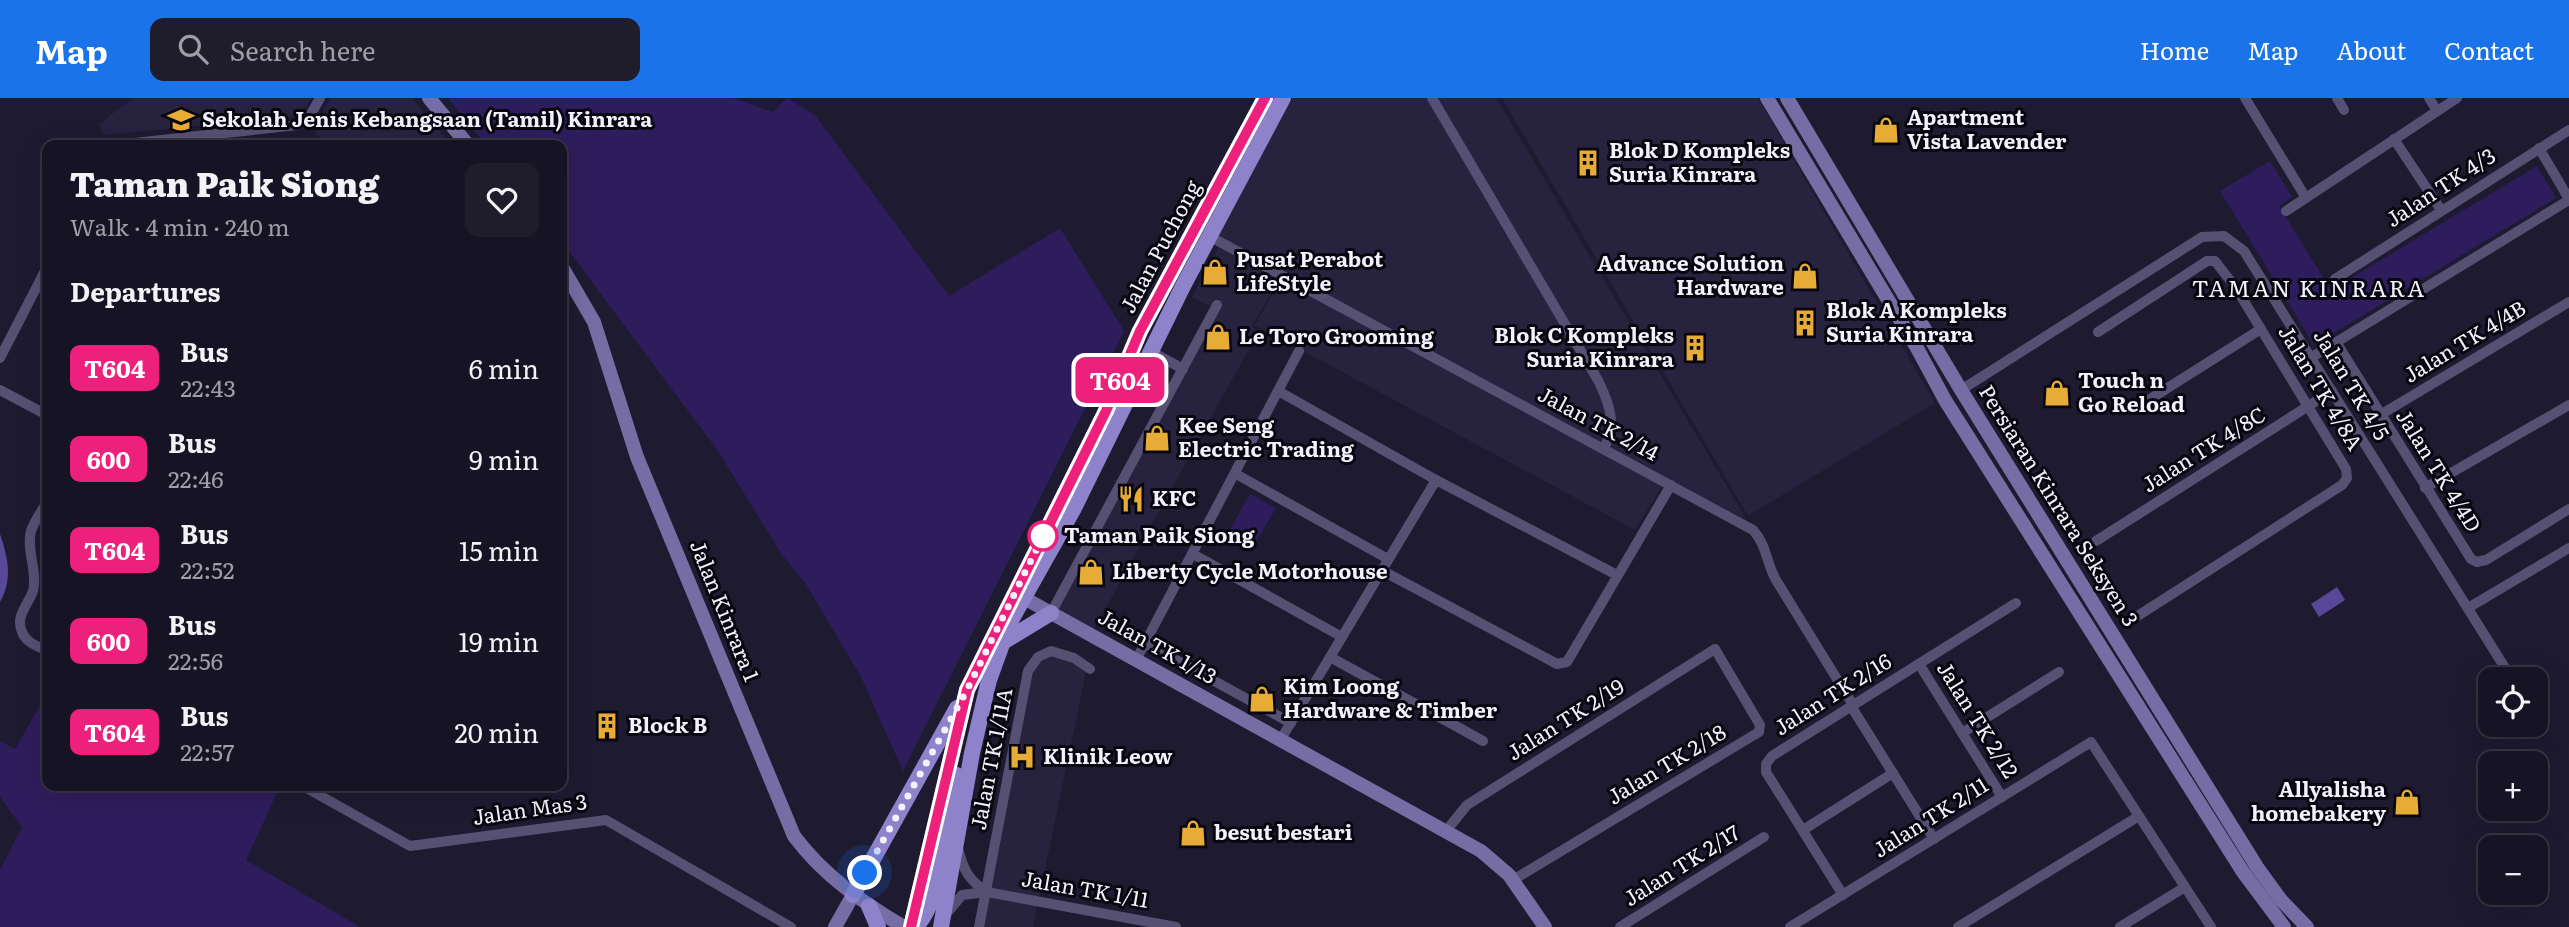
<!DOCTYPE html>
<meta charset="utf-8">
<style>
:root{--surface:#161424;--page:#1f1d2c;--text:#f1f3f6;--muted:#9e9ea6;--line:#353341;--accent:#1a73e8}
body{margin:0;font-family:Literata,serif;background:var(--page);color:var(--text);height:100vh;display:flex;flex-direction:column;font-size:26px;white-space:nowrap}
*{box-sizing:border-box;margin:0}
p{font-size:23px;color:var(--muted)}
.icon{flex:none;width:38px;height:38px;fill:none;stroke:currentColor;stroke-width:2;stroke-linecap:round;stroke-linejoin:round}
.map{position:relative;flex:1;overflow:hidden}
.side{position:absolute;left:42px;top:42px;width:525px;height:651px;display:flex;flex-direction:column;background:var(--surface);border-radius:14px;box-shadow:0 7px 28px #0002,0 0 0 2px var(--line)}
.side>*{flex:none}
.badge{padding:0 14px;border-radius:10px;font-size:24px;line-height:46px}
.controls{position:absolute;left:2478px;top:569px;display:grid;gap:14px}
.controls a{display:grid;place-items:center;width:70px;height:70px;border-radius:14px;background:var(--surface);box-shadow:0 7px 28px #0002,0 0 0 2px var(--line);font-size:35px}
.you{position:absolute;width:35px;height:35px;margin:-18px;border:5px solid #fff;border-radius:50%;background:#1a73e8;box-shadow:0 0 0 10px #1a73e833}
.map>.badge{position:absolute;translate:-50% -50%;box-shadow:0 0 0 4px #fff}
h2{padding:0 28px;font-size:26px;line-height:63px}
.round{display:grid;place-items:center;flex:none;width:74px;height:74px;border-radius:14px;background:var(--page)}
.overview{display:flex;align-items:center;justify-content:space-between;height:119px;padding:0 28px}
h1{font-size:33px;font-weight:800;line-height:52px}
ul{padding:0;list-style:none}
li{display:flex;align-items:center;gap:21px;height:91px;padding:0 28px}
li div{flex:1}
li b{display:block;font-size:26px}
li em{font-style:normal}
li .badge{min-width:77px;font-weight:700;text-align:center}
header{display:flex;align-items:center;gap:42px;box-sizing:border-box;height:98px;padding:0 35px;background:var(--accent);color:#fff}
header strong{font-size:33px}
nav{display:flex;gap:38px;margin-inline-start:auto;font-size:24px}
.search{width:490px;height:63px;background:var(--page);display:flex;align-items:center;gap:18px;box-sizing:border-box;padding:0 24px;border-radius:14px;color:var(--muted);font-size:26px}
.map>svg:first-child{display:block}
</style>
<header>
<strong>Map</strong>
<div class="search"><svg class="icon" aria-label="search" viewBox="0 0 24 24"><circle cx="10" cy="10" r="6"/><path d="M15 15l6 6"/></svg>Search here</div>
<nav><a>Home</a><a>Map</a><a>About</a><a>Contact</a></nav>
</header>
<div class="map">
<svg width="2569" height="829" viewBox="0 0 2569 829">
<rect width="100%" height="100%" fill="#1e1a30"/>
<g fill="#27223e">
<polygon points="133,0 312,0 299,18 103,37 99,26"/>
<polygon points="331,0 412,0 452,47 334,47 315,37 316,26"/>
<polygon points="1292,0 1496,0 1747,422 1667,380 1635,432 1255,227 1283,176 1216,139"/>
<polygon points="1502,0 1758,0 1935,305 1748,418"/>
<polygon points="1219,149 1279,181 1252,229 1259,233 1092,535 1055,515 1218,213 1192,199"/>
<polygon points="1051,557 1072,564 1086,574 1033,829 981,829 1033,575 1041,562"/>
</g>
<g fill="#2e1d5c">
<polygon points="448,0 733,0 773,14 787,0 815,17 949,198 1060,130 1124,233 903,673 861,579 806,486 782,457 718,353 562,144 562,47 486,47"/>
<polygon points="2270,63 2292,99 2279,108 2331,192 2537,68 2556,100 2314,247 2220,93"/>
<polygon points="1250,396 1276,410 1252,451 1227,437"/>
<polygon points="47,595 47,688 270,688 278,693 246,762 360,829 0,829 0,772 22,729 0,699 0,643 15,651"/>
</g>
<g fill="#594797">
<path d="M0,436c8,24 13,45 0,68z"/>
<polygon points="2337,489 2345,502 2319,519 2311,506"/>
</g>
<g fill="none" stroke-linecap="round" stroke-linejoin="round">
<g stroke="#565073" stroke-width="10">
<path d="M1432,0l167,284c12,26 17,41 5,67"/>
<polyline points="2245,0 2306,100"/>
<polyline points="2337,0 2344,12"/>
<polyline points="2429,0 2437,13"/>
<polyline points="2394,41 2441,112"/>
<polyline points="116,47 298,27 307,23 320,0"/>
<polyline points="2539,50 2569,101"/>
<polyline points="2286,113 2457,0"/>
<path d="M1209,138l544,294c14,15 13,33 23,50l77,125"/>
<polyline points="2335,181 2569,32"/>
<polyline points="2098,234 2207,163 2215,163 2236,190 2346,371 2347,380 2342,387 2136,519"/>
<polyline points="2336,244 2471,461 2477,464 2486,462 2569,411"/>
<polyline points="1150,253 1183,271"/>
<polyline points="2312,259 2569,102"/>
<polyline points="0,260 47,169"/>
<polyline points="0,292 47,317"/>
<polyline points="1961,292 2202,139 2224,138 2244,153 2512,581"/>
<polyline points="1280,294 1436,382 1617,477"/>
<polyline points="2147,303 2261,231"/>
<polyline points="2380,317 2569,204"/>
<polyline points="1236,376 1388,461"/>
<polyline points="2425,390 2569,307"/>
<path d="M47,404c-5,9 -13,19 -16,29 -5,20 7,40 2,60 -5,14 -18,25 -11,41 4,11 16,14 25,19"/>
<polyline points="2096,443 2332,293"/>
<polyline points="1193,456 1342,539"/>
<polyline points="1381,472 1557,566 1567,564 1671,387"/>
<polyline points="2468,510 2569,450"/>
<polyline points="1051,515 1217,207"/>
<polyline points="1145,545 1291,625"/>
<polyline points="1330,559 1483,643"/>
<polyline points="1136,562 1299,253"/>
<polyline points="1919,566 2002,699"/>
<polyline points="1851,608 1934,741"/>
<polyline points="1962,635 2059,574"/>
<polyline points="1281,641 1436,382"/>
<polyline points="303,688 410,748 606,722 791,829"/>
<polyline points="1803,732 1893,675"/>
<polyline points="1446,733 1467,707 1715,551 1760,627 1759,634 1513,782"/>
<path d="M958,750c5,21 10,32 29,44"/>
<polyline points="1843,797 1766,674 1766,666 1772,658 2016,505"/>
<polyline points="947,815 962,797 987,794 1176,829"/>
<polyline points="979,829 1028,573 1038,559 1051,553 1074,560 1090,571"/>
<polyline points="1620,829 1764,739"/>
<polyline points="1790,829 2091,644 2211,829"/>
<polyline points="1958,829 2139,718"/>
<polyline points="2120,829 2185,789"/>
</g>
<g stroke="#766da4" stroke-width="14">
<polyline points="429,0 468,47"/>
<polyline points="1767,0 1917,250 1945,302 2243,774 2284,829"/>
<polyline points="1787,0 1961,292 2257,769 2281,802 2307,829"/>
<path d="M562,169l32,55 43,135 157,379c30,40 68,66 110,91"/>
<polyline points="1015,495 1481,753 1509,777 1545,829"/>
<polyline points="835,829 853,797"/>
</g>
<g stroke="#8e82ca" stroke-width="16">
<polyline points="1003,544 1051,515"/>
<polyline points="853,797 957,610"/>
<polyline points="869,808 878,829"/>
<polyline points="911,829 967,592 1106,313 1140,233 1265,0"/>
<path d="M915,829c28,-25 35,-114 42,-152"/>
<polyline points="941,829 972,655 989,582 1010,524 1074,410 1183,188 1283,0"/>
</g>
</g>
<g fill="none" stroke-linecap="round" stroke-linejoin="round">
<g stroke="#fff" stroke-width="16">
<polyline id="line" points="911,829 967,592 1106,313 1140,233 1265,0"/>
</g>
<use href="#line" stroke="#ed207b" stroke-width="10"/>
<polyline stroke="#f2f1fd" stroke-width="7" stroke-dasharray="0 12.6" points="865,775 967,592 1043,438"/>
</g>
<defs>
<g id="school-bare" transform="scale(2.1)"><path d="M0-5L7-2L0 1L-7-2ZM-4 1L0 2.5L4 1V4Q0 6-4 4Z" fill="#e6ac36" stroke="#080710" stroke-width="2.5" paint-order="stroke"/></g>
<g id="shop-bare" transform="scale(2.1)"><path d="M-5-2.5h2.3a2.7 3.5 0 0 1 5.4 0H5L5.5 6h-11ZM-1.5-2.5h3a1.5 2.3 0 0 0-3 0Z" fill="#e6ac36" stroke="#080710" stroke-width="2.5" paint-order="stroke"/></g>
<g id="building-bare" transform="scale(2.1)"><path d="M-4-6H4V6H1V3H-1V6H-4ZM-2.5-4.3h1.7v1.8h-1.7ZM.8-4.3h1.7v1.8H.8ZM-2.5-1h1.7V.8h-1.7ZM.8-1h1.7V.8H.8Z" fill="#e6ac36" stroke="#080710" stroke-width="2.5" paint-order="stroke"/></g>
<g id="restaurant-bare" transform="scale(2.1)"><path d="M-5-6h1v4h1v-4h1v4h1v-4h1v5L-1.5 .5V6h-2V.5L-5-1ZM5-6V6H3V1.5H1.5Q1.5-4 5-6Z" fill="#e6ac36" stroke="#080710" stroke-width="2.5" paint-order="stroke"/></g>
<g id="hospital-bare" transform="scale(2.1)"><path d="M-5-5h3v3.5h4V-5h3V5h-3V1.5h-4V5h-3Z" fill="#e6ac36" stroke="#080710" stroke-width="2.5" paint-order="stroke"/></g>
</defs>
<g fill-rule="evenodd">
<use href="#school-bare" x="181" y="22"/>
<use href="#shop-bare" x="1886" y="32"/>
<use href="#building-bare" x="1588" y="65"/>
<use href="#shop-bare" x="1215" y="174"/>
<use href="#shop-bare" x="1805" y="178"/>
<use href="#building-bare" x="1805" y="225"/>
<use href="#shop-bare" x="1218" y="239"/>
<use href="#building-bare" x="1695" y="250"/>
<use href="#shop-bare" x="2057" y="295"/>
<use href="#shop-bare" x="1157" y="340"/>
<use href="#restaurant-bare" x="1131" y="401"/>
<use href="#shop-bare" x="1091" y="474"/>
<use href="#shop-bare" x="1262" y="601"/>
<use href="#building-bare" x="607" y="628"/>
<use href="#hospital-bare" x="1022" y="659"/>
<use href="#shop-bare" x="2407" y="704"/>
<use href="#shop-bare" x="1193" y="735"/>
</g>
<circle fill="#fff" stroke="#ed207b" stroke-width="3.5" cx="1043" cy="438" r="14"/>
<g text-anchor="middle" stroke-width="6" stroke-linejoin="round" paint-order="stroke">
<g font-size="21" font-weight="bold" fill="#f2f1fd" stroke="#080710" text-anchor="start">
<text x="1907" y="27">Apartment<tspan x="1907" dy="24">Vista Lavender</tspan></text>
<text x="202" y="29">Sekolah Jenis Kebangsaan (Tamil) Kinrara</text>
<text x="1609" y="60">Blok D Kompleks<tspan x="1609" dy="24">Suria Kinrara</tspan></text>
<text x="1236" y="169">Pusat Perabot<tspan x="1236" dy="24">LifeStyle</tspan></text>
<text x="1784" y="173" text-anchor="end">Advance Solution<tspan x="1784" dy="24">Hardware</tspan></text>
<text x="1826" y="220">Blok A Kompleks<tspan x="1826" dy="24">Suria Kinrara</tspan></text>
<text x="1674" y="245" text-anchor="end">Blok C Kompleks<tspan x="1674" dy="24">Suria Kinrara</tspan></text>
<text x="1239" y="246">Le Toro Grooming</text>
<text x="2078" y="290">Touch n<tspan x="2078" dy="24">Go Reload</tspan></text>
<text x="1178" y="335">Kee Seng<tspan x="1178" dy="24">Electric Trading</tspan></text>
<text x="1152" y="408">KFC</text>
<text x="1112" y="481">Liberty Cycle Motorhouse</text>
<text x="1283" y="596">Kim Loong<tspan x="1283" dy="24">Hardware &amp; Timber</tspan></text>
<text x="628" y="635">Block B</text>
<text x="1043" y="666">Klinik Leow</text>
<text x="2386" y="699" text-anchor="end">Allyalisha<tspan x="2386" dy="24">homebakery</tspan></text>
<text x="1214" y="742">besut bestari</text>
</g>
<g font-size="21" fill="#f2f1fd" stroke="#080710">
<text transform="translate(2441 90) rotate(-33)" y="7">Jalan TK 4/3</text>
<text transform="translate(1161 149) rotate(-62)" y="7">Jalan Puchong</text>
<text transform="translate(2465 244) rotate(-31)" y="7">Jalan TK 4/4B</text>
<text transform="translate(2351 287) rotate(59)" y="7">Jalan TK 4/5</text>
<text transform="translate(2320 290) rotate(59)" y="7">Jalan TK 4/8A</text>
<text transform="translate(1598 326) rotate(28)" y="7">Jalan TK 2/14</text>
<text transform="translate(2204 352) rotate(-32)" y="7">Jalan TK 4/8C</text>
<text transform="translate(2438 373) rotate(58)" y="7">Jalan TK 4/4D</text>
<text transform="translate(2058 408) rotate(58)" y="7">Persiaran Kinrara Seksyen 3</text>
<text transform="translate(724 513) rotate(68)" y="7">Jalan Kinrara 1</text>
<text transform="translate(1157 549) rotate(29)" y="7">Jalan TK 1/13</text>
<text transform="translate(1833 597) rotate(-32)" y="7">Jalan TK 2/16</text>
<text transform="translate(1566 622) rotate(-32)" y="7">Jalan TK 2/19</text>
<text transform="translate(1977 622) rotate(58)" y="7">Jalan TK 2/12</text>
<text transform="translate(992 661) rotate(-79)" y="7">Jalan TK 1/11A</text>
<text transform="translate(1667 667) rotate(-31)" y="7">Jalan TK 2/18</text>
<text transform="translate(530 712) rotate(-8)" y="7">Jalan Mas 3</text>
<text transform="translate(1931 720) rotate(-32)" y="7">Jalan TK 2/11</text>
<text transform="translate(1682 768) rotate(-32)" y="7">Jalan TK 2/17</text>
<text transform="translate(1085 792) rotate(10)" y="7">Jalan TK 1/11</text>
</g>
<g font-size="21" font-weight="bold" fill="#f2f1fd" stroke="#080710" text-anchor="start">
<text x="1064" y="445">Taman Paik Siong</text>
</g>
<g font-size="23" letter-spacing="2" fill="#f2f1fd" stroke="#080710">
<text x="2309" y="199">TAMAN KINRARA</text>
</g>
</g>
</svg>
<div class="controls">
<a><svg class="icon" aria-label="locate" viewBox="0 0 24 24"><circle cx="12" cy="12" r="6"/><path d="M12 2v4M12 18v4M2 12h4M18 12h4"/></svg></a>
<a>+</a>
<a>−</a>
</div>
<div class="you" style="left:865px;top:775px"></div>
<b class="badge" style="left:1120px;top:282px;background:#ed207b;color:#fff">T604</b>
<section class="side">
<div class="overview"><div><h1>Taman Paik Siong</h1><p>Walk · 4 min · 240 m</p></div><a class="round"><svg class="icon" aria-label="heart" viewBox="0 0 24 24"><path d="M12 20l-8-8c-3-5 5-10 8-4 3-6 11-1 8 4z"/></svg></a></div>
<h2>Departures</h2>
<ul>
<li><span class="badge" style="background:#ed207b;color:#fff">T604</span><div><b>Bus</b><p>22:43</p></div><em>6 min</em></li>
<li><span class="badge" style="background:#ed207b;color:#fff">600</span><div><b>Bus</b><p>22:46</p></div><em>9 min</em></li>
<li><span class="badge" style="background:#ed207b;color:#fff">T604</span><div><b>Bus</b><p>22:52</p></div><em>15 min</em></li>
<li><span class="badge" style="background:#ed207b;color:#fff">600</span><div><b>Bus</b><p>22:56</p></div><em>19 min</em></li>
<li><span class="badge" style="background:#ed207b;color:#fff">T604</span><div><b>Bus</b><p>22:57</p></div><em>20 min</em></li>
</ul>
</section>
</div>
